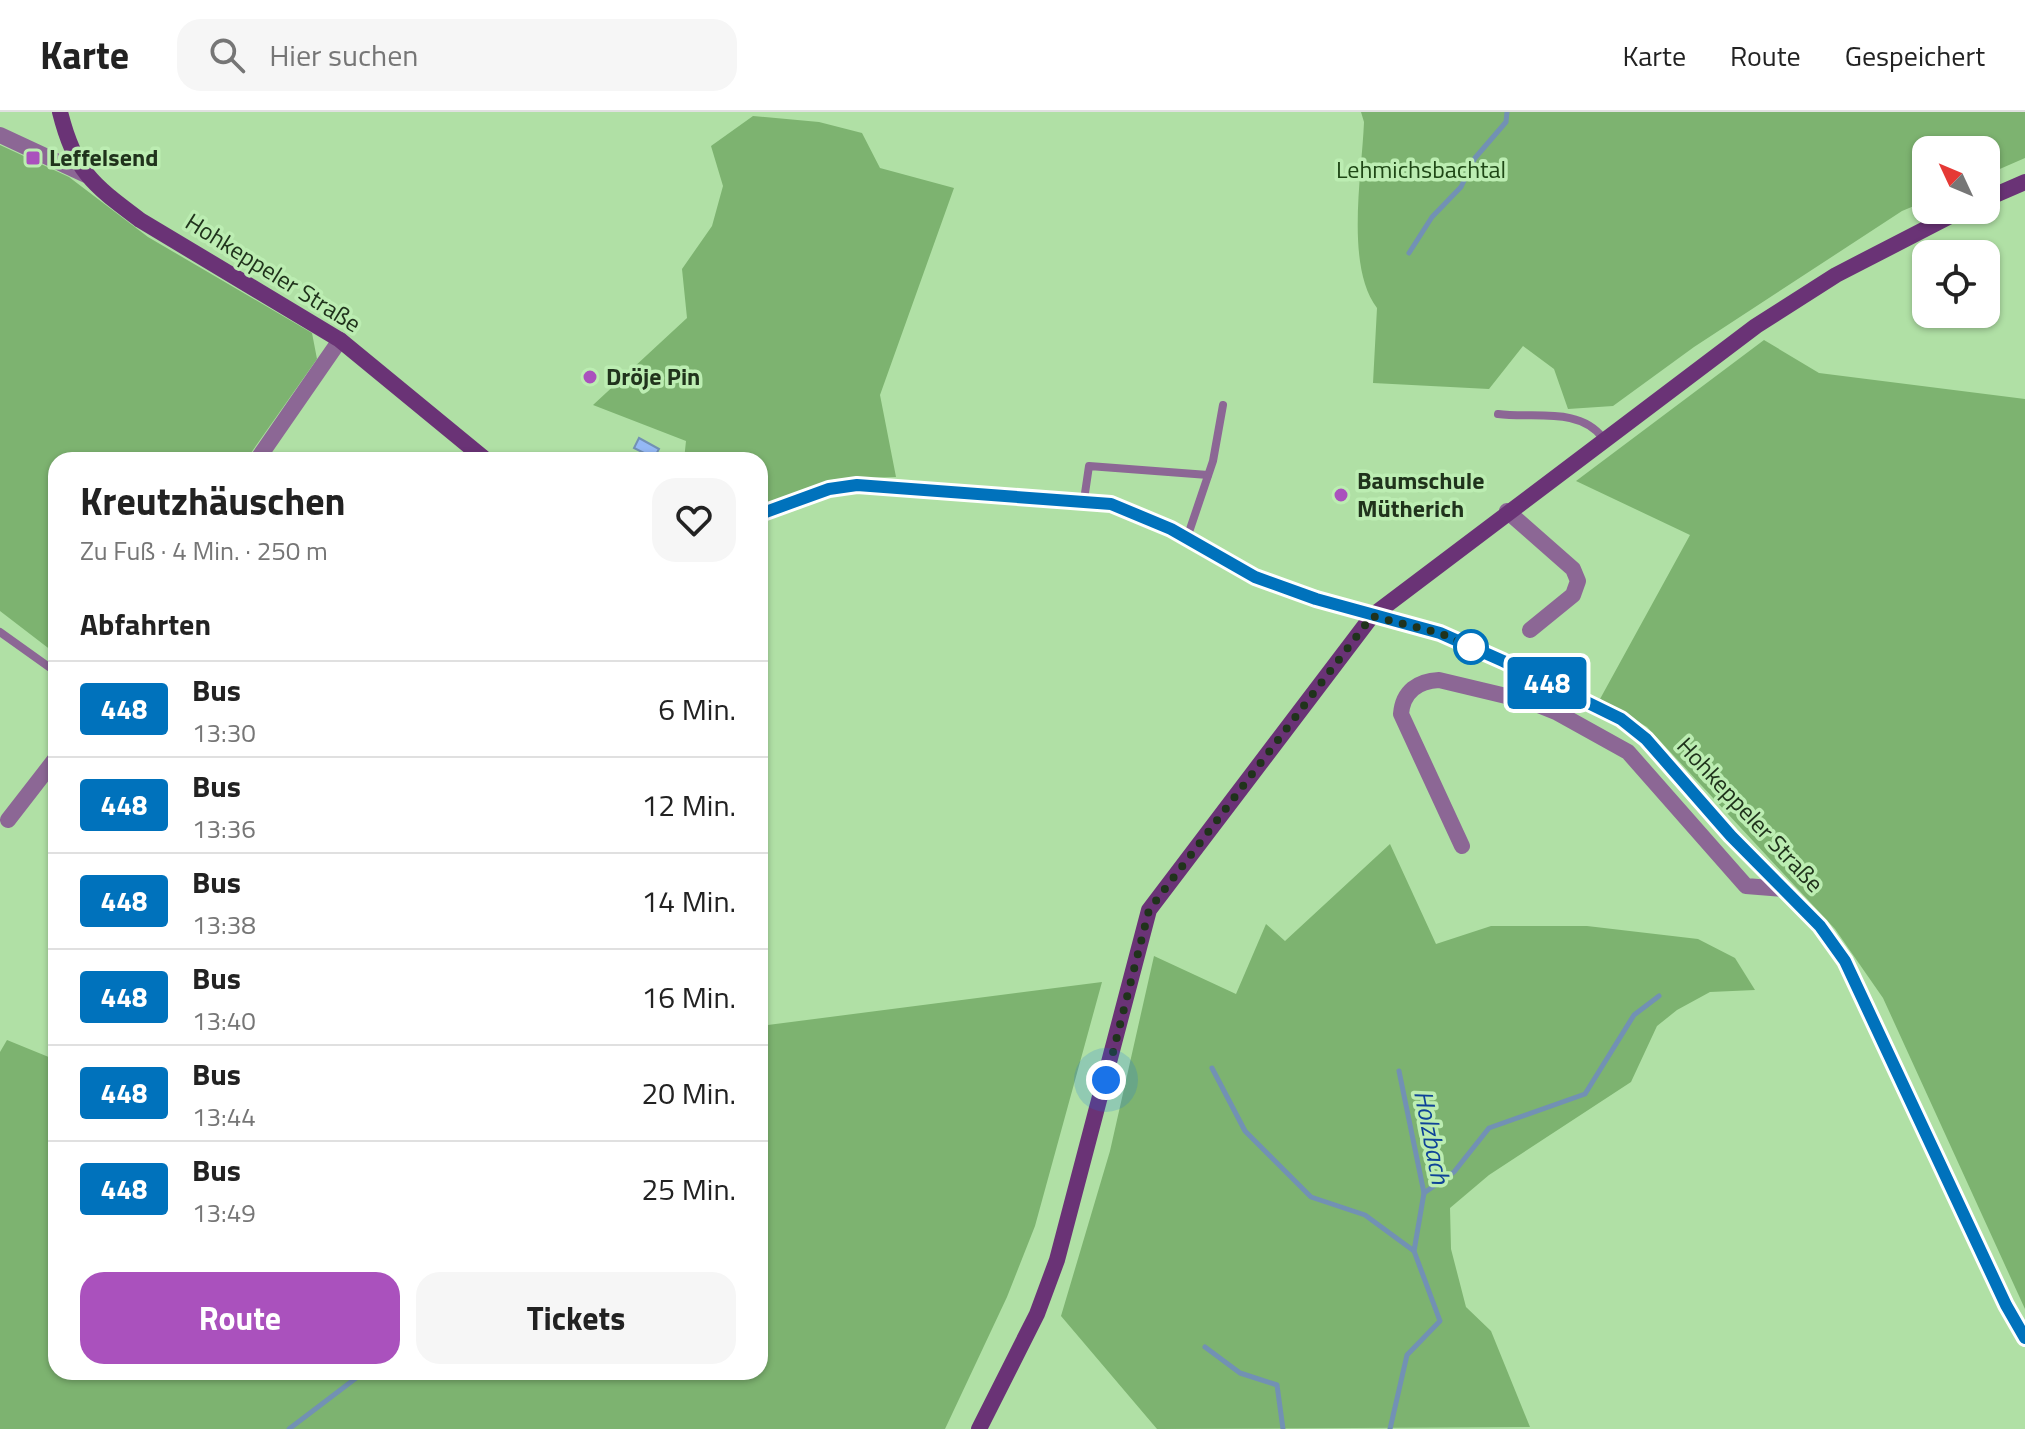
<!DOCTYPE html>
<html lang="de">
<meta charset="utf-8">
<style>
:root{--surface:#fff;--page:#f6f6f6;--text:#222;--muted:#767676;--line:#e0e0e0;--accent:#aa51bd}
body{margin:0;font-family:"Titillium Web",sans-serif;background:var(--page);color:var(--text);height:100vh;display:flex;flex-direction:column;font-size:30px;white-space:nowrap}
*{box-sizing:border-box;margin:0}
p{font-size:26px;color:var(--muted)}
.icon{flex:none;width:44px;height:44px;fill:none;stroke:currentColor;stroke-width:2;stroke-linecap:round;stroke-linejoin:round}
.map{position:relative;flex:1;overflow:hidden}
.drawer{position:absolute;left:48px;top:340px;width:720px;height:928px;display:flex;flex-direction:column;background:var(--surface);border-radius:24px;box-shadow:0 2px 6px #0004}
.drawer>*{flex:none}
.badge{padding:0 16px;border-radius:6px;font-size:28px;line-height:52px}
.needle{width:52px;rotate:314deg}
.fabs{position:absolute;left:1912px;top:24px;display:grid;gap:16px}
.fabs a{display:grid;place-items:center;width:88px;height:88px;border-radius:16px;background:var(--surface);box-shadow:0 2px 6px #0004;font-size:40px}
.you{position:absolute;width:40px;height:40px;margin:-20px;border:6px solid #fff;border-radius:50%;background:#1a73e8;box-shadow:0 0 0 12px #1a73e833}
.map>.badge{position:absolute;translate:-50% -50%;box-shadow:0 0 0 4px #fff}
h2{padding:0 32px;font-size:30px;line-height:72px}
.round{display:grid;place-items:center;flex:none;width:84px;height:84px;border-radius:24px;background:var(--page)}
.overview{display:flex;align-items:center;justify-content:space-between;height:136px;padding:0 32px}
h1{font-size:38px;font-weight:700;line-height:60px}
.cta{display:flex;gap:16px;margin-top:auto;padding:16px 32px}
.cta a{flex:1;height:92px;border-radius:24px;background:var(--accent);color:#fff;font-size:32px;font-weight:700;line-height:92px;text-align:center}
.cta a+a{background:var(--page);color:var(--text)}
ul{padding:0;list-style:none}
li{display:flex;align-items:center;gap:24px;height:96px;padding:0 32px;border-top:2px solid var(--line)}
li div{flex:1}
li b{display:block;font-size:30px}
li em{font-style:normal}
li .badge{min-width:88px;font-weight:700;text-align:center}
header{display:flex;align-items:center;gap:48px;box-sizing:border-box;height:112px;padding:0 40px;background:var(--surface);border-bottom:2px solid var(--line)}
header strong{font-size:38px}
nav{display:flex;gap:44px;margin-inline-start:auto;font-size:28px}
.search{width:560px;height:72px;background:var(--page);display:flex;align-items:center;gap:20px;box-sizing:border-box;padding:0 28px;border-radius:24px;color:var(--muted);font-size:30px}
.map>svg:first-child{display:block}
</style>
<header>
<strong>Karte</strong>
<div class="search"><svg class="icon" aria-label="search" viewBox="0 0 24 24"><circle cx="10" cy="10" r="6"/><path d="M15 15l6 6"/></svg>Hier suchen</div>
<nav><a>Karte</a><a>Route</a><a>Gespeichert</a></nav>
</header>
<div class="map">
<svg width="2025" height="1317" viewBox="0 0 2025 1317">
<rect width="100%" height="100%" fill="#b0e0a5"/>
<g fill="#7db370">
<path d="M1361,0h664v46l-39,17v-25h-60v51l-24,10 -208,136 -81,59 -45,3 -14,-40 -31,-23 -34,43 -116,-6 4,-75c-32,-42 -15,-134 -13,-186z"/>
<polygon points="753,4 819,10 862,21 880,56 954,76 880,283 896,365 835,367 760,394 760,348 684,348 686,329 593,293 687,206 682,157 712,114 723,74 711,34"/>
<polygon points="0,33 69,65 148,125 312,221 317,247 246,348 56,348 56,542 0,499"/>
<polygon points="1764,228 1819,261 2025,287 2025,1197 1883,886 1835,817 1647,615 1600,587 1690,423 1576,369"/>
<polygon points="1390,732 1436,832 1491,814 1587,814 1698,827 1735,846 1755,878 1710,880 1677,898 1657,914 1631,970 1489,1063 1450,1096 1451,1137 1466,1195 1491,1219 1530,1315 1157,1317 1061,1204 1110,1039 1154,844 1236,882 1266,812 1285,829"/>
<polygon points="1102,870 1035,1114 1007,1185 945,1317 0,1317 0,940 7,928 56,948 56,1260 760,1260 760,914"/>
</g>
<polygon fill="#95b9f5" stroke="#7291b4" stroke-width="2" points="639,326 659,337 654,346 634,336"/>
<g fill="none" stroke-linecap="round" stroke-linejoin="round">
<g stroke="#7291b4" stroke-width="5">
<polyline points="1409,141 1432,105 1461,75 1475,46 1506,10 1507,0"/>
<polyline points="1212,956 1245,1019 1311,1085 1365,1103 1414,1139"/>
<polyline points="1424,1081 1454,1060 1489,1016 1585,982 1634,903 1659,884"/>
<polyline points="1205,1235 1240,1261 1277,1273 1283,1317"/>
<polyline points="289,1317 364,1260"/>
<polyline points="1390,1317 1407,1243 1440,1209 1414,1139 1424,1081 1399,959"/>
</g>
<g stroke="#8c6795" stroke-width="8">
<path d="M1498,302c34,5 81,-8 105,24"/>
<polyline points="1084,388 1089,354 1208,363"/>
<polyline points="1187,426 1213,349 1223,293"/>
<polyline points="0,520 56,560"/>
</g>
<g stroke="#8c6795" stroke-width="16">
<polyline points="0,23 86,63"/>
<polyline points="257,348 340,228"/>
<polyline points="1507,399 1573,457 1578,469 1573,483 1530,518"/>
<polyline points="8,708 56,646"/>
<path d="M1462,734l-61,-132c2,-23 17,-33 38,-34l92,22 25,10 72,40 118,134 38,3"/>
</g>
<g stroke="#6a3376" stroke-width="16">
<path d="M60,0c15,60 32,72 80,108l200,120 146,120"/>
<polyline points="1986,87 2025,70"/>
<polyline points="760,402 829,377 857,373 1111,392 1171,417 1255,465 1316,487 1440,521 1503,549 1621,607 1646,627 1731,724 1820,814 1845,849 2006,1193 2025,1226"/>
<polyline points="979,1317 1037,1202 1057,1148 1149,798 1372,504 1756,214 1836,163 1962,98"/>
</g>
</g>
<g fill="none" stroke-linecap="round" stroke-linejoin="round">
<g stroke="#fff" stroke-width="18">
<polyline id="line" points="760,402 829,377 857,373 1111,392 1171,417 1255,465 1316,487 1440,521 1503,549 1621,607 1646,627 1731,724 1820,814 1845,849 2006,1193 2025,1226"/>
</g>
<use href="#line" stroke="#0072bc" stroke-width="12"/>
<polyline stroke="#20331c" stroke-width="8" stroke-dasharray="0 14.4" points="1106,968 1149,798 1372,504 1440,521 1471,535"/>
</g>
<g fill="#aa51bd" stroke="#bcedb2" stroke-width="3">
<rect x="25" y="38" width="16" height="16" rx="4"/>
<circle cx="590" cy="265" r="8"/>
<circle cx="1341" cy="383" r="8"/>
</g>
<circle fill="#fff" stroke="#0072bc" stroke-width="4" cx="1471" cy="535" r="16"/>
<g text-anchor="middle" stroke-width="7" stroke-linejoin="round" paint-order="stroke">
<g font-size="24" font-weight="bold" fill="#20331c" stroke="#bcedb2" text-anchor="start">
<text x="49" y="54">Leffelsend</text>
<text x="606" y="273">Dröje Pin</text>
<text x="1357" y="377">Baumschule<tspan x="1357" dy="28">Mütherich</tspan></text>
</g>
<g font-size="24" fill="#1f4716" stroke="#bcedb2">
<text x="1421" y="66">Lehmichsbachtal</text>
</g>
<g font-size="24" fill="#20331c" stroke="#bcedb2">
<text transform="translate(273 161) rotate(32)" y="8">Hohkeppeler Straße</text>
<text transform="translate(1750 703) rotate(47)" y="8">Hohkeppeler Straße</text>
</g>
<g font-size="26" font-style="italic" fill="#0e4398" stroke="#bcedb2">
<text transform="translate(1432 1025) rotate(79)" y="9">Holzbach</text>
</g>
</g>
</svg>
<div class="fabs">
<a><svg class="needle" viewBox="-14 -14 28 28"><path d="M0-13l5 13h-10z" fill="#e53935"/><path d="M0 13l5-13h-10z" fill="#767676"/></svg></a>
<a><svg class="icon" aria-label="locate" viewBox="0 0 24 24"><circle cx="12" cy="12" r="6"/><path d="M12 2v4M12 18v4M2 12h4M18 12h4"/></svg></a>
</div>
<div class="you" style="left:1106px;top:968px"></div>
<b class="badge" style="left:1547px;top:571px;background:#0072bc;color:#fff">448</b>
<section class="drawer">
<div class="overview"><div><h1>Kreutzhäuschen</h1><p>Zu Fuß · 4 Min. · 250 m</p></div><a class="round"><svg class="icon" aria-label="heart" viewBox="0 0 24 24"><path d="M12 20l-8-8c-3-5 5-10 8-4 3-6 11-1 8 4z"/></svg></a></div>
<h2>Abfahrten</h2>
<ul>
<li><span class="badge" style="background:#0072bc;color:#fff">448</span><div><b>Bus</b><p>13:30</p></div><em>6 Min.</em></li>
<li><span class="badge" style="background:#0072bc;color:#fff">448</span><div><b>Bus</b><p>13:36</p></div><em>12 Min.</em></li>
<li><span class="badge" style="background:#0072bc;color:#fff">448</span><div><b>Bus</b><p>13:38</p></div><em>14 Min.</em></li>
<li><span class="badge" style="background:#0072bc;color:#fff">448</span><div><b>Bus</b><p>13:40</p></div><em>16 Min.</em></li>
<li><span class="badge" style="background:#0072bc;color:#fff">448</span><div><b>Bus</b><p>13:44</p></div><em>20 Min.</em></li>
<li><span class="badge" style="background:#0072bc;color:#fff">448</span><div><b>Bus</b><p>13:49</p></div><em>25 Min.</em></li>
</ul>
<div class="cta"><a>Route</a><a>Tickets</a></div>
</section>
</div>
